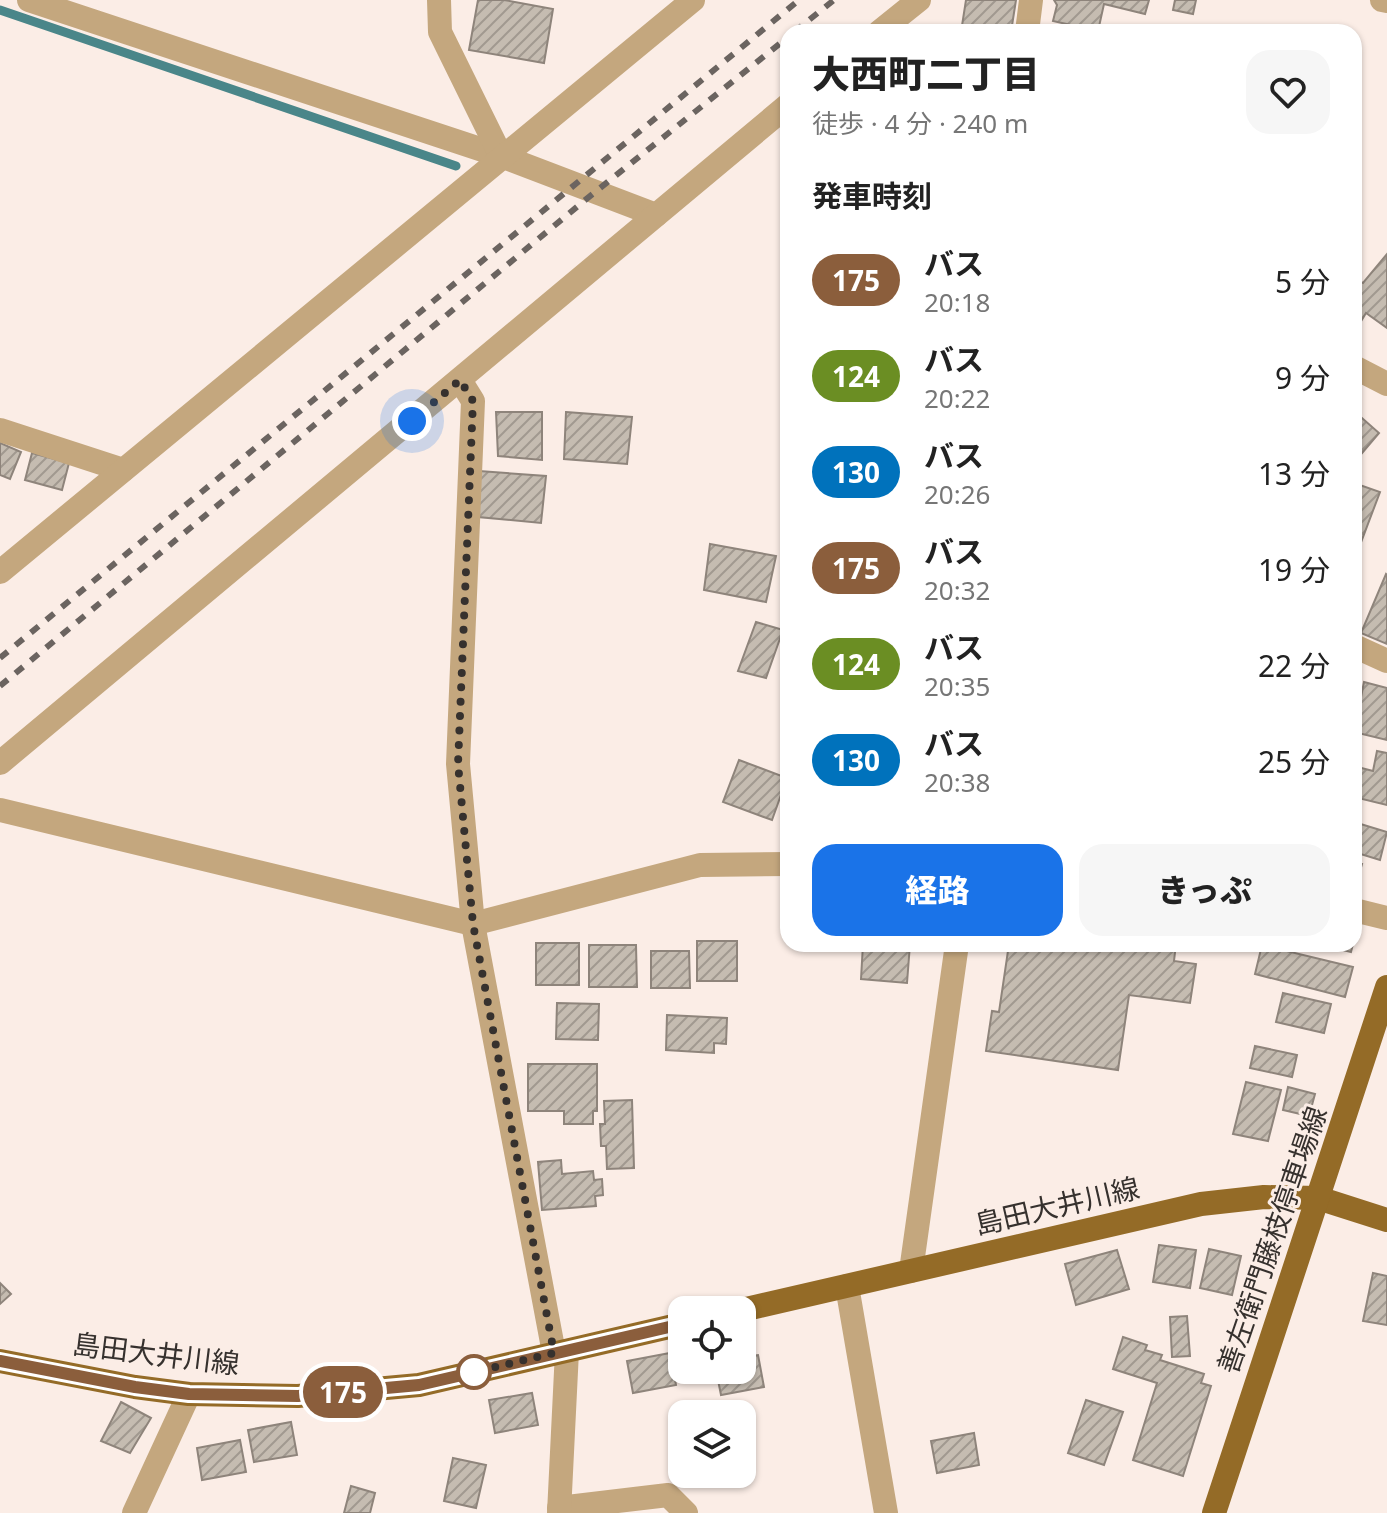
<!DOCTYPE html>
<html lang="ja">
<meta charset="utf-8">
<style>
:root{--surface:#fff;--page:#f6f6f6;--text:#222;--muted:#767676;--accent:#1a73e8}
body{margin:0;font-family:"Noto Sans","Noto Sans JP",sans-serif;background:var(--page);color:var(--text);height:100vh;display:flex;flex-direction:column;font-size:30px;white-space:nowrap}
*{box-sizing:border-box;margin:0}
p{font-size:26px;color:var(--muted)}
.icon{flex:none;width:44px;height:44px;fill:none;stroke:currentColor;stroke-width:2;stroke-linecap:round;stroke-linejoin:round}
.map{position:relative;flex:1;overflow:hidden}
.side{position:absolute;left:780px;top:24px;width:582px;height:928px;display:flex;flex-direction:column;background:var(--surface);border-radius:24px;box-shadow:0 2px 6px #0004}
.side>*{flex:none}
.badge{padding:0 16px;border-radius:26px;font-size:28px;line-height:52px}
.buttons{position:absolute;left:668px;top:1296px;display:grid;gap:16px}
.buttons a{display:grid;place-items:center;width:88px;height:88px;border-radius:16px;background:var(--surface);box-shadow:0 2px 6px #0004;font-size:40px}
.you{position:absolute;width:40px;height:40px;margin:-20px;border:6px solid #fff;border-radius:50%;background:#1a73e8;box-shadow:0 0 0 12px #1a73e833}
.map>.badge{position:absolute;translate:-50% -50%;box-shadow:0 0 0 4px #fff}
h2{padding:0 32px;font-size:30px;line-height:72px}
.round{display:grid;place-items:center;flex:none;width:84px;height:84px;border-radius:24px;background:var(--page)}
.head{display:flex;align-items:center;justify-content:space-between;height:136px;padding:0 32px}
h1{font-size:38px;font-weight:800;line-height:60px}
.primary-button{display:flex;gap:16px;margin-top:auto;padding:16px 32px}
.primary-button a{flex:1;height:92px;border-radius:24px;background:var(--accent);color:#fff;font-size:32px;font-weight:800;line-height:92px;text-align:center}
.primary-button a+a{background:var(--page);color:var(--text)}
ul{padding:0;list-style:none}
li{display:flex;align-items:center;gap:24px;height:96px;padding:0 32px}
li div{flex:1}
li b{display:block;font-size:30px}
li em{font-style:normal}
li .badge{min-width:88px;font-weight:700;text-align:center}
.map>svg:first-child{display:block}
</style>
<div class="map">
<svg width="1387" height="1513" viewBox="0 0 1387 1513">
<defs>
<pattern id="building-hatch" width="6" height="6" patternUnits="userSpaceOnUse" patternTransform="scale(2)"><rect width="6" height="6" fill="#c5bcb1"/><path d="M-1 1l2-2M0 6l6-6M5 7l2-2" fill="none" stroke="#a19990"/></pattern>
</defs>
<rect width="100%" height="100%" fill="#fbede6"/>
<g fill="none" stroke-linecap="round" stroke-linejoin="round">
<polyline stroke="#4a8689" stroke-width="9" points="0,10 456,166"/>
</g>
<g fill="url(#building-hatch)" stroke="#8e847b" stroke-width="2">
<polygon points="478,0 504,0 553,9 544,63 469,50"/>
<polygon points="966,0 1016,0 1011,32 961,32"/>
<polygon points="1054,0 1149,0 1145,14 1104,4 1098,31 1053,21 1057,5"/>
<polygon points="1175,0 1196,0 1193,14 1173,10"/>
<polygon points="1387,254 1387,328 1366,313 1354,333 1354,278 1363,283"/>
<polygon points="1354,411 1379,433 1357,459 1354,456"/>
<polygon points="496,412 542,412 542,460 498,456"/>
<polygon points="566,412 632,417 627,464 564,459"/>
<polygon points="0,443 21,452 10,479 0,475"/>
<polygon points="32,453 69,463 62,490 25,480"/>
<polygon points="479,471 546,476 541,523 478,517"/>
<polygon points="1354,483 1380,492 1357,553 1354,552"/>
<polygon points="710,544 776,556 766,602 704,590"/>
<polygon points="1386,574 1387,575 1387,644 1361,633"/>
<polygon points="756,622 783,630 766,678 738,671"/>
<polygon points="1364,682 1387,688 1387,740 1354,732"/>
<polygon points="1377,751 1387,753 1387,805 1354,797 1354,766 1373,771"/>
<polygon points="739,760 787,778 772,820 723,802"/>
<polygon points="1354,822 1387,832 1380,860 1354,852"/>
<polygon points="1354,862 1362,864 1354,892"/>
<rect x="697" y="941" width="40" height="40"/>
<rect x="536" y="943" width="43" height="42"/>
<polygon points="863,944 910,944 907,983 861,979"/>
<polygon points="1009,944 1176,944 1174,961 1196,964 1190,1003 1129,995 1118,1070 986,1051 992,1011 999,1012"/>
<polygon points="1319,944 1353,944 1351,952"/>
<polygon points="589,945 636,945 637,987 589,987"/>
<polygon points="1262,945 1353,967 1345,997 1255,974"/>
<polygon points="651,951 689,951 690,988 651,988"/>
<polygon points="1283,993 1331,1004 1324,1033 1276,1022"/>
<polygon points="557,1003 599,1004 598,1040 556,1039"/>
<polygon points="667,1015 727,1018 726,1044 714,1043 714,1053 666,1050"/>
<polygon points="1255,1046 1297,1055 1292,1077 1250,1068"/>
<polygon points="528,1064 597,1064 597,1111 593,1111 593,1124 564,1124 564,1111 528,1111"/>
<polygon points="1246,1082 1281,1090 1268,1141 1233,1134"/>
<polygon points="1288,1087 1315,1094 1309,1116 1283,1110"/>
<polygon points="632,1100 634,1168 607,1169 606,1146 601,1146 600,1124 605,1124 604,1101"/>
<polygon points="561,1160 562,1174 593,1171 594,1180 602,1179 603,1195 595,1196 596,1206 542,1210 538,1162"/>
<polygon points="1159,1245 1196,1250 1190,1288 1153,1282"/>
<polygon points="1209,1249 1241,1256 1232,1295 1200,1288"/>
<polygon points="1117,1250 1129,1289 1076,1305 1065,1264"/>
<polygon points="1373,1273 1387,1276 1387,1325 1363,1321"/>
<polygon points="0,1283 11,1294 0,1304"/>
<polygon points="1187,1316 1190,1356 1172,1357 1170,1317"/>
<polygon points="1123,1337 1147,1345 1145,1350 1162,1355 1160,1360 1204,1374 1201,1383 1211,1386 1183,1476 1133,1460 1157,1383 1113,1369"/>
<polygon points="670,1353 676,1385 633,1393 627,1361"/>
<polygon points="758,1355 764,1387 721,1395 716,1370 742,1370 742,1357"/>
<polygon points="532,1393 538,1425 495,1433 489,1400"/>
<polygon points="1086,1400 1123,1412 1104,1465 1068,1453"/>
<polygon points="121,1402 151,1418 130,1453 101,1441"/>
<polygon points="291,1422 297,1455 254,1462 248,1430"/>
<polygon points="974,1433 979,1465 937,1473 931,1441"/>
<polygon points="240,1440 246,1472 202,1480 197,1448"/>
<polygon points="453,1458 486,1465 476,1508 444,1501"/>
<polygon points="351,1486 375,1493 370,1513 344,1513"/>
</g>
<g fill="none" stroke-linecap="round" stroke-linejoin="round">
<g stroke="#c4a77e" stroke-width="24">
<polyline points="29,0 501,156 656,215"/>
<polyline points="439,0 440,32 501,156"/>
<polyline points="1382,0 1387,1"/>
<polyline points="879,32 919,0"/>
<polyline points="1027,32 1031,0"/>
<polyline points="1354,367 1387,384"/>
<polyline points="460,380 473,401 458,764 473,924 554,1353"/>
<polyline points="0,430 123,470"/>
<polyline points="0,572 693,0"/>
<polyline points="1354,646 1387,661"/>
<polyline points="0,763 788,105"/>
<polyline points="0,810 473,924 700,865 788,864"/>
<polyline points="1354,910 1387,918"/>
<polyline points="911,1271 957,944"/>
<polyline points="847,1286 886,1513"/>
<polyline points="559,1508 668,1495 686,1513"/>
<polyline points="134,1513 189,1394"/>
<polyline points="559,1513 567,1351"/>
</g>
<g stroke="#946b27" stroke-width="24">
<polyline points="742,1310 1201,1204 1264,1197 1318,1198 1387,1220"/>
<polyline points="0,1361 135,1387 189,1394 298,1396 419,1385 682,1324"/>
<polyline points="1214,1513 1387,987"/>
</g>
<g stroke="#6b6460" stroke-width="6" stroke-dasharray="10 10" stroke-linecap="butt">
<polyline points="794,32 834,0"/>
<polyline points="0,658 799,0"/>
<polyline points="0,686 584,201 788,37"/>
</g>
</g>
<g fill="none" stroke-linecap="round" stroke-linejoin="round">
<g stroke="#fff" stroke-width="18">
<polyline id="line" points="0,1361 135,1387 189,1394 298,1396 419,1385 682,1324"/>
</g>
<use href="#line" stroke="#8b5e3c" stroke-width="12"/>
<polyline stroke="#36312e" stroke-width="8" stroke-dasharray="0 14.4" points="412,421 460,380 473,401 458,764 473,924 554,1353 474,1372"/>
</g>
<circle fill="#fff" stroke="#8b5e3c" stroke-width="4" cx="474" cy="1372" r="16"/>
<g text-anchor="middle" stroke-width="6" stroke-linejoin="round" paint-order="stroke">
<g font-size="28" fill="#36312e" stroke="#fbede6">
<text transform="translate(1057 1206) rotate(-13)" y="10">島田大井川線</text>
<text transform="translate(1272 1240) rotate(-71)" y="10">善左衛門藤枝停車場線</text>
<text transform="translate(156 1354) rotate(7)" y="10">島田大井川線</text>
</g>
</g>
</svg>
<div class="buttons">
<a><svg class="icon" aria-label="locate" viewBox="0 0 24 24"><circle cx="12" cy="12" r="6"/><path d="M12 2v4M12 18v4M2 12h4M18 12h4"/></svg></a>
<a><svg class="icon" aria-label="layers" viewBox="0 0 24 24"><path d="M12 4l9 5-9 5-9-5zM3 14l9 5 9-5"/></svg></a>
</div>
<div class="you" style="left:412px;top:421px"></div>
<b class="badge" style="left:343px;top:1392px;background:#8b5e3c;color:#fff">175</b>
<section class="side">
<div class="head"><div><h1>大西町二丁目</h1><p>徒歩 · 4 分 · 240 m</p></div><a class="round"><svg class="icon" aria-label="heart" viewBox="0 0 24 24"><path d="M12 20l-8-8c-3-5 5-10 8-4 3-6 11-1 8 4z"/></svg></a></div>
<h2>発車時刻</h2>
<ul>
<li><span class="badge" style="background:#8b5e3c;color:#fff">175</span><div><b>バス</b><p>20:18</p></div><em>5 分</em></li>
<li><span class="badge" style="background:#6b8e23;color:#fff">124</span><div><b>バス</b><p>20:22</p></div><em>9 分</em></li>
<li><span class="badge" style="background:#0072bc;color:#fff">130</span><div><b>バス</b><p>20:26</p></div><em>13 分</em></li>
<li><span class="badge" style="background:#8b5e3c;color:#fff">175</span><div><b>バス</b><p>20:32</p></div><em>19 分</em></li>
<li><span class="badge" style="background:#6b8e23;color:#fff">124</span><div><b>バス</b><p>20:35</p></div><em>22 分</em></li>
<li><span class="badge" style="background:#0072bc;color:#fff">130</span><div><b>バス</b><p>20:38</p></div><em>25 分</em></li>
</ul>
<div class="primary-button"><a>経路</a><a>きっぷ</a></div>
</section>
</div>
